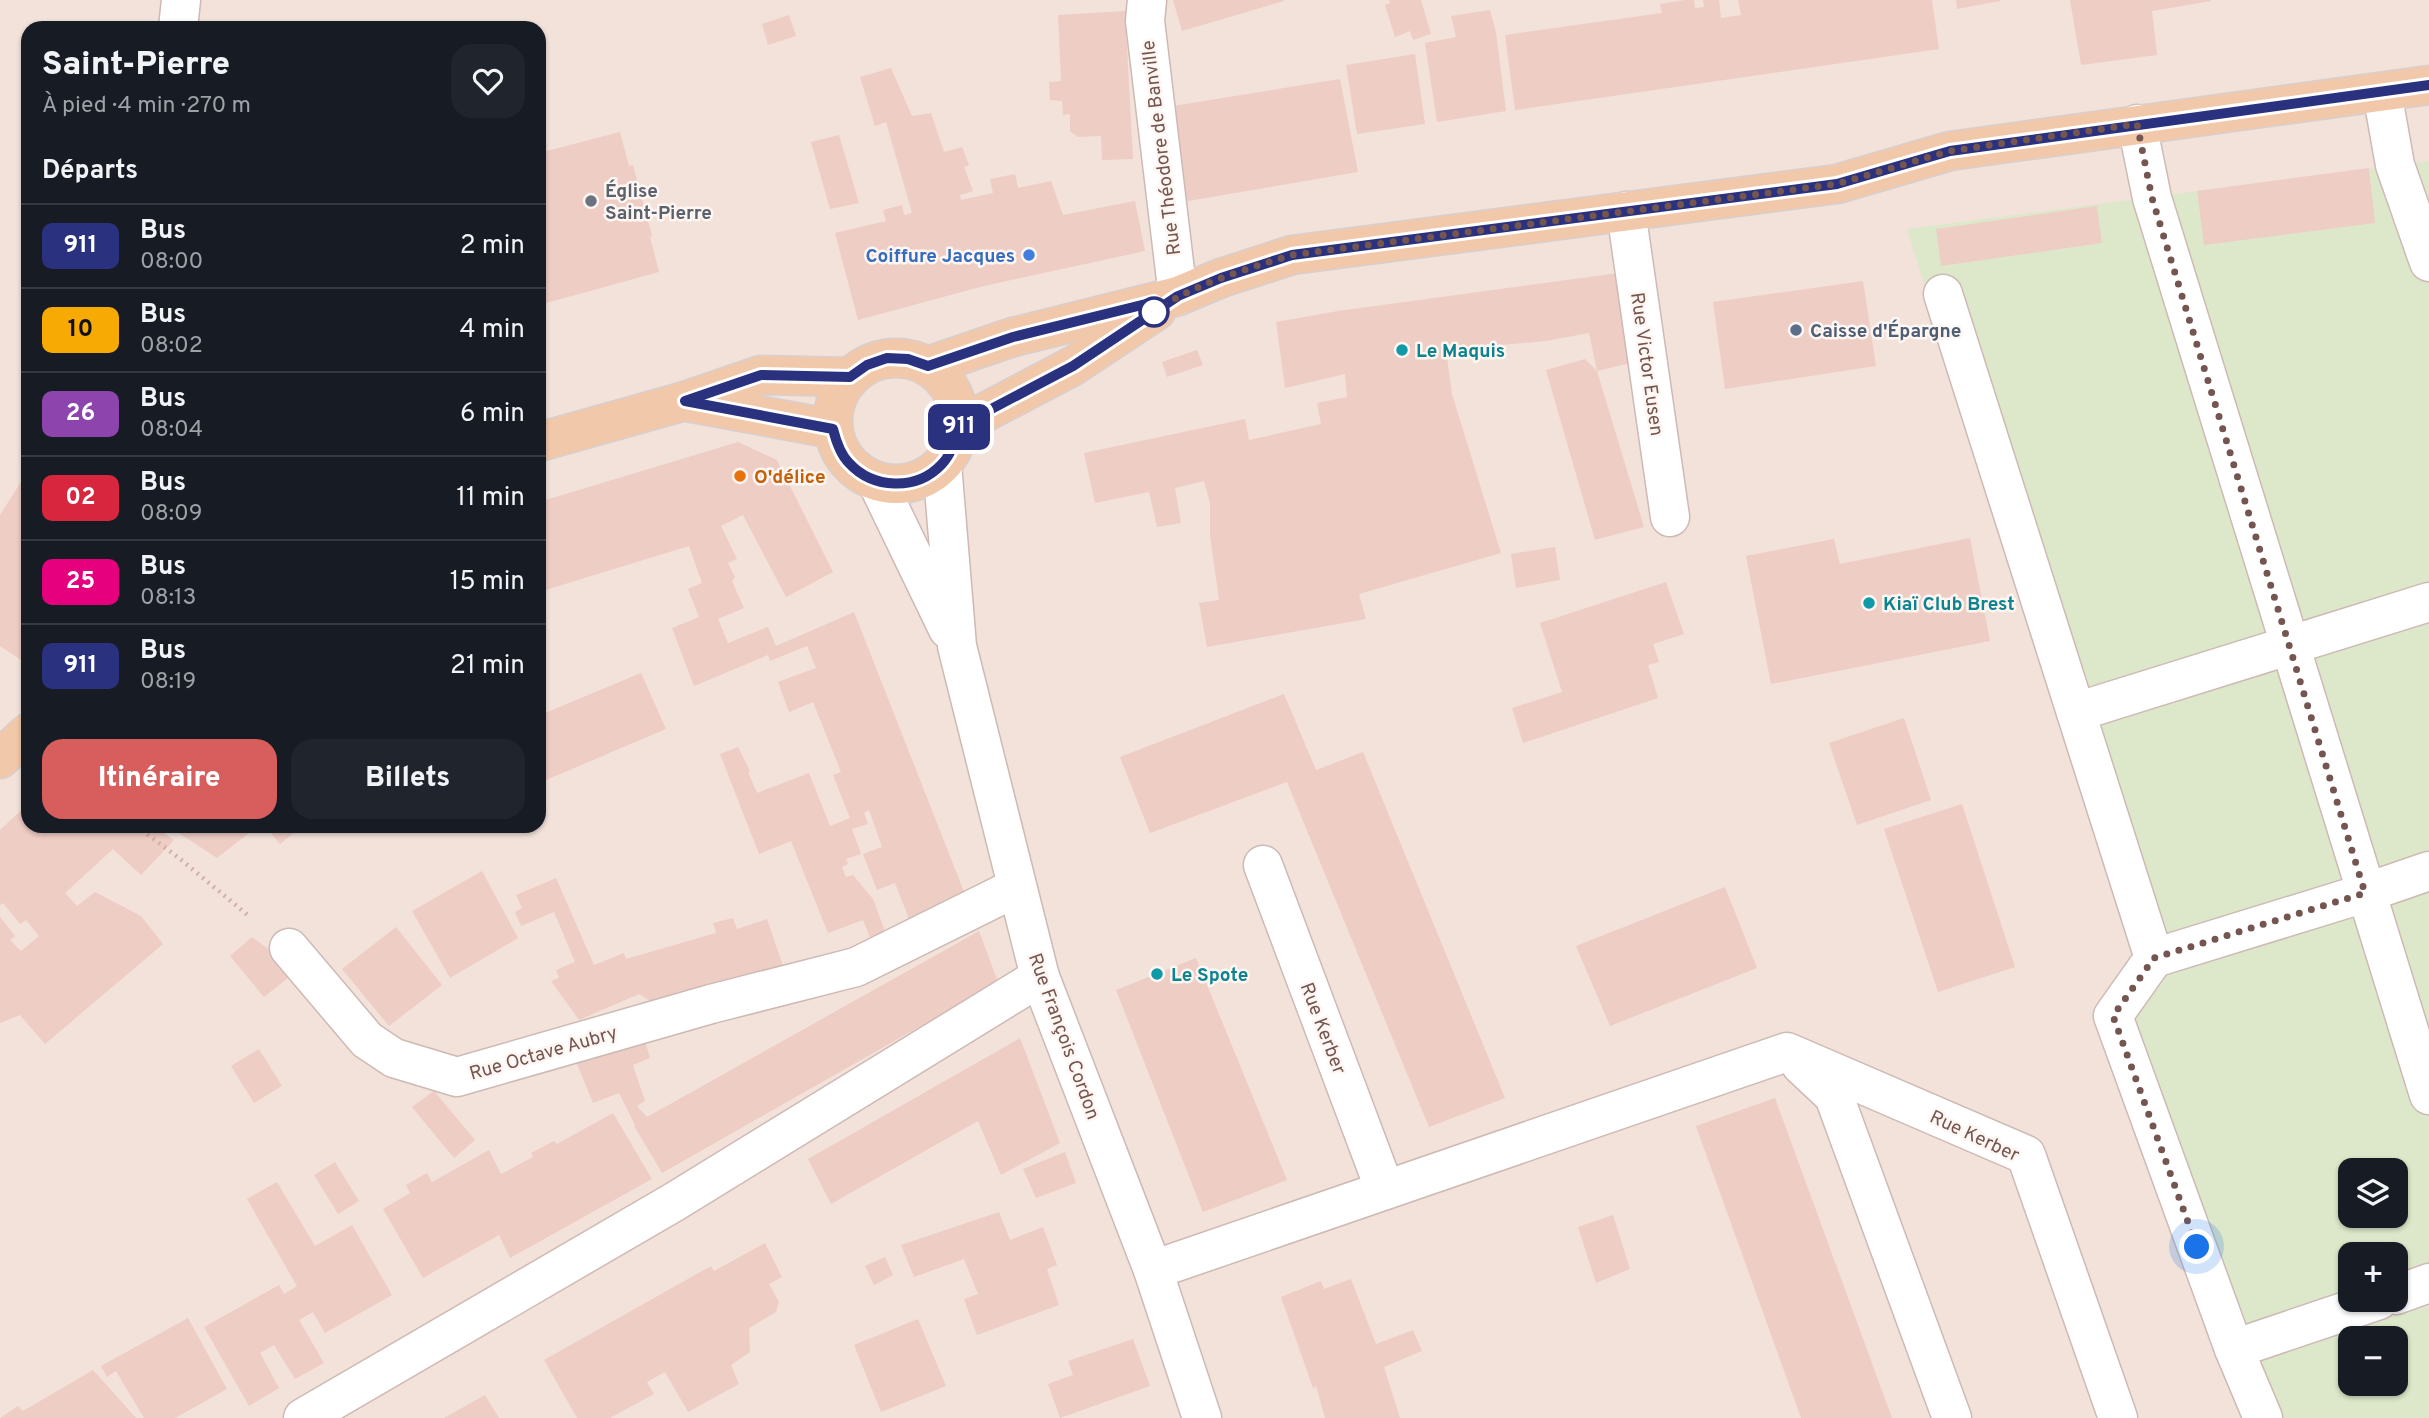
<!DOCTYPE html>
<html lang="fr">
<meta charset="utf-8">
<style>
:root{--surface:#171b24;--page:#20242c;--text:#f1f3f6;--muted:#9ea1a6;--line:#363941;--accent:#d85e5d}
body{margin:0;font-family:Overpass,sans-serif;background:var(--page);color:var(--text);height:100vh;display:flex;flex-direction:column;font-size:26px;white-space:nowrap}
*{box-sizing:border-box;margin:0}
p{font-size:23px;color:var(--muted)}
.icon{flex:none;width:38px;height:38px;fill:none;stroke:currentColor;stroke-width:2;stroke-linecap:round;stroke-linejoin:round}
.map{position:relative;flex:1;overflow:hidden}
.details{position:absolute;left:21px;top:21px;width:525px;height:812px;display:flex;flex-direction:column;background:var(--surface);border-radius:21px;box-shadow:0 2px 5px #0004}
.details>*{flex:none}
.badge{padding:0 14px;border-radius:10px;font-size:24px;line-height:46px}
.controls{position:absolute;left:2338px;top:1158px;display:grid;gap:14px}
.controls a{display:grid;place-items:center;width:70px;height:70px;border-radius:14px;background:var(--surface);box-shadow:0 2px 5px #0004;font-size:35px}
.you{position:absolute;width:35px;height:35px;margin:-18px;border:5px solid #fff;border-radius:50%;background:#1a73e8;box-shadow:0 0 0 10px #1a73e833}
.map>.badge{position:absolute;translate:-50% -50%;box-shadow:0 0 0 4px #fff}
h2{padding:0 21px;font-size:26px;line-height:63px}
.round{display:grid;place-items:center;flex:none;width:74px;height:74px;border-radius:21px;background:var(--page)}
.head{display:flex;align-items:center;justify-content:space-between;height:119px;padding:0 21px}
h1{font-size:33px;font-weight:800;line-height:52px}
.cta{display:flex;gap:14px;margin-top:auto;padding:14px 21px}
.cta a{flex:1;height:80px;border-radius:21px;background:var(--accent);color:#fff;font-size:28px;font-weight:800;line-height:80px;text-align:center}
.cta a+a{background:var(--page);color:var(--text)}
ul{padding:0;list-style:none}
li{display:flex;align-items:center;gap:21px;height:84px;padding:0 21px;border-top:2px solid var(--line)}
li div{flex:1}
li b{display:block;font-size:26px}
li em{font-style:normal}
li .badge{min-width:77px;font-weight:700;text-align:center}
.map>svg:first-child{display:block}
</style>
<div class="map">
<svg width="2429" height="1418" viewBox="0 0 2429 1418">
<rect width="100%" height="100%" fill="#fbf1eb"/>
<path fill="#f2e2da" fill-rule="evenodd" d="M0,0h2429v1418h-2429zM28,28h511v798h-511zM2350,1171h46v45h-46zM2350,1255h46v45h-46zM2350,1339h46v45h-46z"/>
<path fill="#dde8ca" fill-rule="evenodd" d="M2429,161v1257h-187l-147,-403 38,-56 -226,-730zM2350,1171h46v45h-46zM2350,1255h46v45h-46zM2350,1339h46v45h-46z"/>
<g fill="#eecdc5">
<polygon points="1173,0 1283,0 1284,1 1182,31"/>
<polygon points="1389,0 1421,0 1431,34 1413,40 1410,31 1395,37 1385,5 1390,3"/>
<polygon points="1685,0 1694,0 1695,8 1704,7 1703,0 1719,0 1721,18 1741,15 1738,0 1932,0 1939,49 1515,110 1505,35 1662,13 1660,4"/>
<polygon points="1956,0 2000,0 2000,1 1957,9"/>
<polygon points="2070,0 2211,0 2211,1 2152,11 2157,55 2081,65"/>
<polygon points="1490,10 1496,32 1506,111 1437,122 1425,43 1456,37 1451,16"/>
<polygon points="1125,11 1133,159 1102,160 1101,136 1078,137 1070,131 1070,114 1063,115 1062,101 1050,100 1049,82 1061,81 1058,15"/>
<polygon points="789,15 796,36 768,45 762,24"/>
<polygon points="1415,54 1425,124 1357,134 1346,65"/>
<polygon points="891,68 912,116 931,113 944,152 962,147 969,165 964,167 973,191 960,195 961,200 993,193 990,179 1015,174 1018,188 1051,181 1063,215 1135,201 1145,251 984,286 858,320 835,233 886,221 883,210 902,205 904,215 912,213 886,122 875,126 860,77"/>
<polygon points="1340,79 1358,172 1182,202 1173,106"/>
<polygon points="620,132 629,166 633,165 652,236 650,237 659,272 539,305 539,153"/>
<polygon points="839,135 859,203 830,209 811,142"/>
<polygon points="2369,168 2375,223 2204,245 2197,191"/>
<polygon points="2097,206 2102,243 1941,266 1936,229"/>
<polygon points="1619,273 1631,363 1597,371 1589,333 1546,341 1446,350 1452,394 1501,553 1359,594 1366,619 1207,647 1199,603 1219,600 1210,536 1210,503 1204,481 1175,488 1181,523 1157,527 1149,492 1095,503 1084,453 1245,419 1249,440 1321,424 1317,403 1347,397 1345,374 1285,388 1276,322 1338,311"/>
<polygon points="1863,281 1876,366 1725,389 1713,302"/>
<polygon points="1197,350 1203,365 1167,377 1162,362"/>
<polygon points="1585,359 1597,371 1644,527 1595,540 1546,370"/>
<polygon points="738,442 777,460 833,572 786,597 743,515 721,526 737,559 728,563 735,577 732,581 744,608 718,619 728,643 768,627 776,646 854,612 968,902 911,924 895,883 877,890 863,854 882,847 869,810 864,813 868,824 852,829 861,854 846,859 848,864 842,867 846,877 853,875 873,899 886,934 871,940 863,920 828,933 791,841 759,854 720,754 738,747 750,771 748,772 757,793 809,773 830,826 850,818 833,775 841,772 813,702 789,712 778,682 816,668 807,646 770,661 768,655 694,686 672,628 699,617 688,589 702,583 689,546 539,592 539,502"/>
<polygon points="28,471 28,656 24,662 0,646 0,515"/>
<polygon points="1970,538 1990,641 1771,684 1746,556 1834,539 1840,564"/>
<polygon points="1555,547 1560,580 1516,588 1511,554"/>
<polygon points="1666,582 1684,634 1653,644 1659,662 1648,665 1658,698 1523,743 1512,708 1562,692 1540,623"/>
<polygon points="641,673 666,729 539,783 539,704 543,714 545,713"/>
<polygon points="1284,694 1316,770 1363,752 1505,1098 1429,1127 1287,782 1150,833 1120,757"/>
<polygon points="1904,718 1931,800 1857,825 1829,743"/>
<polygon points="28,804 28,826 154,826 174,840 141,875 113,849 65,893 77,906 95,892 141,916 163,944 45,1044 20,1015 0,1023 0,917 15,936 10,940 21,951 39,936 26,920 20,924 3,903 0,905 0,830"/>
<polygon points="1962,804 2015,967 1938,992 1884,829"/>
<polygon points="168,826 258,826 217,858"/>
<polygon points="265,826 302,826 280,844"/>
<polygon points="482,871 518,938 450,978 412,911"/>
<polygon points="556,878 594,965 624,953 626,959 716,933 713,923 733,918 737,929 767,919 784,969 658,1006 639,994 579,1020 551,981 559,978 556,970 575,962 554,912 521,926 515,912 522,908 516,895"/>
<polygon points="1725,887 1757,968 1610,1026 1576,946"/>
<polygon points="396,927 442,985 389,1026 342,969"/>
<polygon points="979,931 998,982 662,1173 634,1126 635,1125 619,1093 593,1103 575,1059 645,1041 650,1058 633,1065 645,1101 637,1106 647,1117"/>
<polygon points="252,937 297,971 264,997 230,956"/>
<polygon points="1196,958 1287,1180 1203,1212 1116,990"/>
<polygon points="1020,1038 1060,1143 1001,1175 978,1121 831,1204 808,1159"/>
<polygon points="259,1049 282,1086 254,1103 231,1066"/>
<polygon points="434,1091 475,1140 454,1158 412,1107"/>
<polygon points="1775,1098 1892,1418 1801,1418 1696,1126"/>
<polygon points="613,1113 652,1179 510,1258 499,1235 423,1278 383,1209 410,1193 406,1185 427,1173 432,1182 489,1150 501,1174 533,1157 531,1153 554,1141 557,1144"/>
<polygon points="1065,1152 1076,1183 1036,1198 1023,1169"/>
<polygon points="335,1162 359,1201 338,1214 314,1175"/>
<polygon points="277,1182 315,1246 352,1225 392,1295 325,1333 313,1312 299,1320 324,1363 295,1379 274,1345 260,1353 279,1388 249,1406 204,1327 279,1285 284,1294 297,1286 247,1199"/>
<polygon points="999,1212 1010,1240 1043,1227 1057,1265 1047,1269 1059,1305 977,1335 964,1299 978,1294 964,1259 914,1277 901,1245"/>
<polygon points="1613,1215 1630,1269 1596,1283 1578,1227"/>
<polygon points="765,1243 782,1277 769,1284 779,1302 776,1312 749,1328 750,1352 731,1365 739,1384 688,1412 665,1372 647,1382 654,1394 610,1418 577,1418 544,1360 711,1266 714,1271"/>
<polygon points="885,1257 893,1275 874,1285 865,1266"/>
<polygon points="1351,1279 1376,1344 1413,1330 1422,1351 1384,1367 1400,1418 1325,1418 1316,1386 1313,1388 1281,1297 1321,1281 1324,1289"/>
<polygon points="188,1318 227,1389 175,1418 144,1418 116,1371 107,1377 101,1366"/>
<polygon points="918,1319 946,1386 881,1412 854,1345"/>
<polygon points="1133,1339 1150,1386 1060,1418 1048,1384 1073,1375 1068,1361"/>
<polygon points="93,1370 136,1418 0,1418 18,1406 23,1411"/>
<polygon points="485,1395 499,1418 444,1418"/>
</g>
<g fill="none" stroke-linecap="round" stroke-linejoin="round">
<g stroke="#cebab4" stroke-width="41">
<g id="minor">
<polyline points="1147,0 1145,21 1178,296"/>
<polyline points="178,28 181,0"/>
<polyline points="2382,92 2395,165 2429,262"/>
<polyline points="2137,124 2152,198 2429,1095"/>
<polyline points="1626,211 1670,517"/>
<polyline points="1943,294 2154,958 2113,1016 2234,1349 2263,1418"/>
<polyline points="942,464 957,646 1040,977 1153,1270 1202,1418"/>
<polyline points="877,482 948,629"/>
<polyline points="2076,712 2429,602"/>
<polyline points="1263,865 1385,1190"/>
<polyline points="289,948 367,1040 394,1058 457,1077 711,1004 856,967 1017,887"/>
<polyline points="2154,958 2365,893 2429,871"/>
<polyline points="1801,1065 1834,1096 1952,1418"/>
<polyline points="1153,1270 1787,1052 2026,1155 2118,1418"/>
<polyline points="2396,1295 2429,1283"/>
<polyline points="2234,1349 2379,1300"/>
<polyline points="303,1418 674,1202 1040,977"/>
</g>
</g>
<g stroke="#d8cfce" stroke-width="41">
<g id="major">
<circle cx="896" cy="421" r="63"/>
<polyline points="928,366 1013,337 1178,296 1221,278 1292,255 1837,184 1950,151 2429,85"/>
<polyline points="687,402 833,429"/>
<polyline points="959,426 1073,366 1156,311"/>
<polyline points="539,442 685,401 761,375 850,377"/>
<polyline points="0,759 28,733"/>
</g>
</g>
<polyline stroke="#d3afa8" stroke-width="4.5" stroke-dasharray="2 5" stroke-linecap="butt" points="136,826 179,858 250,917"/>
<use href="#minor" stroke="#fff" stroke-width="38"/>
<use href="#major" stroke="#f2c8ab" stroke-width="38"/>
</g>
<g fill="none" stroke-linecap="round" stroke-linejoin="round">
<g stroke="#fff" stroke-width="16">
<path id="line" d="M1154,302l-141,35 -85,29 -20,-7 -21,-1 -20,7 -17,12 -89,-2 -76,26 148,28c3,12 7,25 16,34 24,26 67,28 92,2 11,-11 14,-25 18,-39l114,-60 105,-70 43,-18 71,-23 545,-71 113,-33 479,-66"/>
</g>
<use href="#line" stroke="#2a317e" stroke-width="10"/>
<path stroke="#745550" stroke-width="7" stroke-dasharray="0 12.6" d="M1154,312c41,-29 90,-42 138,-57l545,-71 113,-33 187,-27 15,74 213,695 -211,65 -41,58 84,231"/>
</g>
<circle fill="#6b7280" stroke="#fef6f2" stroke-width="2.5" cx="591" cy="201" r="7"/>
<circle fill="#3f7fe0" stroke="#fef6f2" stroke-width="2.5" cx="1029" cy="255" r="7"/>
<circle fill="#fff" stroke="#2a317e" stroke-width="3.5" cx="1154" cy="312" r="14"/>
<circle fill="#5c6f8a" stroke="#fef6f2" stroke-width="2.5" cx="1796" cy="330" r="7"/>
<g fill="#0f9aa8" stroke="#fef6f2" stroke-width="2.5">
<circle cx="1402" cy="350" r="7"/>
<circle cx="1869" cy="603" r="7"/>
<circle cx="1157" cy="974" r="7"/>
</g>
<circle fill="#e8710a" stroke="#fef6f2" stroke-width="2.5" cx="740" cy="476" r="7"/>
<g text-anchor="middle" stroke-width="5" stroke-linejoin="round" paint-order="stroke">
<g font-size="19" fill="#745550" stroke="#fef6f2">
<text transform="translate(1160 148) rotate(-97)" y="7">Rue Théodore de Banville</text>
<text transform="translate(1648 364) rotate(82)" y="7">Rue Victor Eusen</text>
<text transform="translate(1324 1028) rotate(69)" y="7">Rue Kerber</text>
<text transform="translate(1065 1036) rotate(70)" y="7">Rue François Cordon</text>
<text transform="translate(543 1052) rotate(-16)" y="7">Rue Octave Aubry</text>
<text transform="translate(1975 1135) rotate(25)" y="7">Rue Kerber</text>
</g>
<g font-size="19" font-weight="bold" fill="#5b616d" stroke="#fef6f2" text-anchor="start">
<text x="605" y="197">Église<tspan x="605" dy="22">Saint-Pierre</tspan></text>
</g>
<g font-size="19" font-weight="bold" fill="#366cbe" stroke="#fef6f2" text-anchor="end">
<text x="1015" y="262">Coiffure Jacques</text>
</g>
<g font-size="19" font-weight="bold" fill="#4e5e75" stroke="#fef6f2" text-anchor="start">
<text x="1810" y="337">Caisse d'Épargne</text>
</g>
<g font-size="19" font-weight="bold" fill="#0d838f" stroke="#fef6f2" text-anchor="start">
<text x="1416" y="357">Le Maquis</text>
<text x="1883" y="610">Kiaï Club Brest</text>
<text x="1171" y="981">Le Spote</text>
</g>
<g font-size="19" font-weight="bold" fill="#c56008" stroke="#fef6f2" text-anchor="start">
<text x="754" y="483">O'délice</text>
</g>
</g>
</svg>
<div class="controls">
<a><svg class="icon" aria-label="layers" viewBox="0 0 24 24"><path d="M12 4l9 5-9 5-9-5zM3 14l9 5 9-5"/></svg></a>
<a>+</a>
<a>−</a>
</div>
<div class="you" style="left:2197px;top:1247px"></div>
<b class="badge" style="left:959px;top:427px;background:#2a317e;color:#fff">911</b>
<section class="details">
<div class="head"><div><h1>Saint-Pierre</h1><p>À pied · 4 min · 270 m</p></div><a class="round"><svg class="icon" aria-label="heart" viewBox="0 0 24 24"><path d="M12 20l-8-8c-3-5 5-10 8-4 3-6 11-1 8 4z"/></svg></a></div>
<h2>Départs</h2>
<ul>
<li><span class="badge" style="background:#2a317e;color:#fff">911</span><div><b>Bus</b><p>08:00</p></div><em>2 min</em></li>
<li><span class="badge" style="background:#f8aa04;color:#111">10</span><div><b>Bus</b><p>08:02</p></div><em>4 min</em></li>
<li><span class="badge" style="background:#8e44ad;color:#fff">26</span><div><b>Bus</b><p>08:04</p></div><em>6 min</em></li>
<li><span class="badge" style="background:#d7263d;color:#fff">02</span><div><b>Bus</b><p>08:09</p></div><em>11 min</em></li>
<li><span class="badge" style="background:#e6007e;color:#fff">25</span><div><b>Bus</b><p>08:13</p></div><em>15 min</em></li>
<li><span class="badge" style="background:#2a317e;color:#fff">911</span><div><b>Bus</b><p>08:19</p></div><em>21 min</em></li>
</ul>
<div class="cta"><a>Itinéraire</a><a>Billets</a></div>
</section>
</div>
